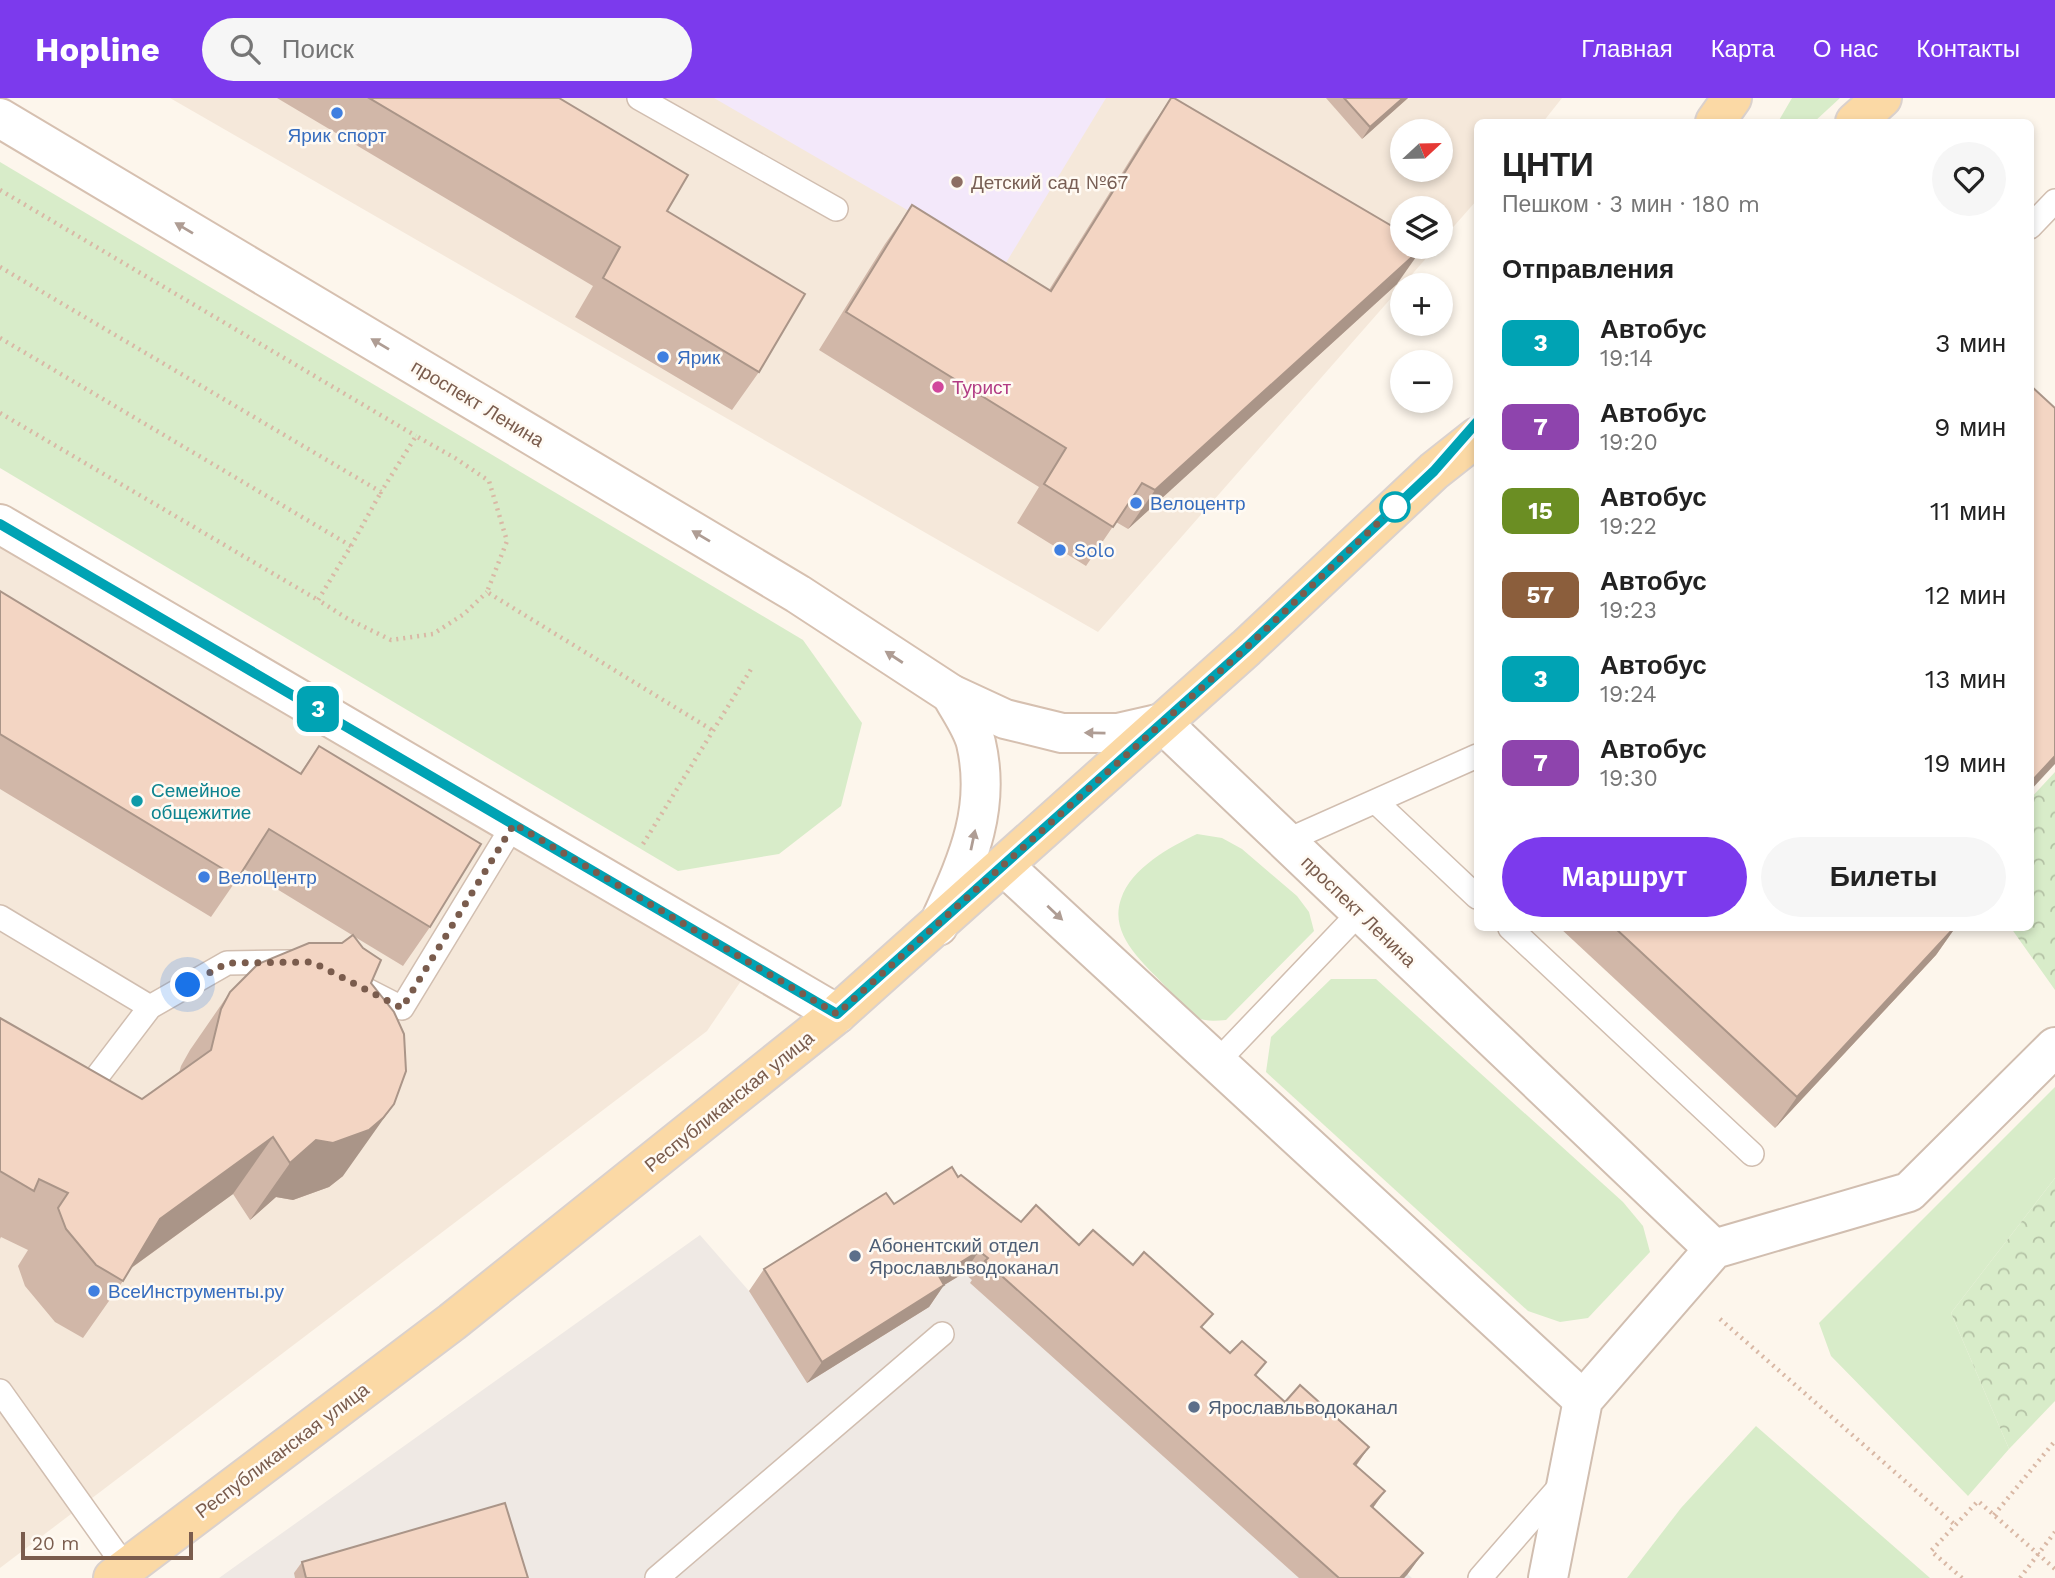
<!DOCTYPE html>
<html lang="ru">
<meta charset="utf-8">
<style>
:root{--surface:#fff;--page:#f6f6f6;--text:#222;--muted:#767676;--accent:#7c3aed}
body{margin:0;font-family:"Work Sans",sans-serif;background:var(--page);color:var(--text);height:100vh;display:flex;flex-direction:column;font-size:26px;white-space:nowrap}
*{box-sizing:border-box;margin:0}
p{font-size:23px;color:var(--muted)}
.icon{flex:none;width:38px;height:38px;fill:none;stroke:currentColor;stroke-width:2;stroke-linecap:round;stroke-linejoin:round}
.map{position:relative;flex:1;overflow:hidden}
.sheet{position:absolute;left:1474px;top:21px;width:560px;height:812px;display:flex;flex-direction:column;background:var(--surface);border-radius:10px;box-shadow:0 4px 10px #0003}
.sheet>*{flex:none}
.badge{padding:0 14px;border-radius:10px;font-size:24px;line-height:46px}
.needle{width:46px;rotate:68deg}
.buttons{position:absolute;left:1390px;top:21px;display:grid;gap:14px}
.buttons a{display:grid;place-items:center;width:63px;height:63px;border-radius:50%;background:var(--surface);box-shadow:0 4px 10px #0003;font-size:35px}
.scale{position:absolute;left:21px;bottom:18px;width:172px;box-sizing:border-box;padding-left:7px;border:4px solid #7a5c4d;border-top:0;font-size:19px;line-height:24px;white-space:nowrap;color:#7a5c4d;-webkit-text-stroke:5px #fffaf3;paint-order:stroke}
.you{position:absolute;width:35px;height:35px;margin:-18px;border:5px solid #fff;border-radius:50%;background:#1a73e8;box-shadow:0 0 0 10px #1a73e833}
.map>.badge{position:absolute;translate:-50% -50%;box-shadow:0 0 0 4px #fff}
h2{padding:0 28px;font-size:26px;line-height:63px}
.round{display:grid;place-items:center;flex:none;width:74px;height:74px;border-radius:37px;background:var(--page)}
.headline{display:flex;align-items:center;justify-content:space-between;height:119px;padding:0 28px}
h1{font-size:33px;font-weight:800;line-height:52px}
.button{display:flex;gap:14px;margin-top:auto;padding:14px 28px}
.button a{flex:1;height:80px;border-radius:42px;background:var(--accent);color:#fff;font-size:28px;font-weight:800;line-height:80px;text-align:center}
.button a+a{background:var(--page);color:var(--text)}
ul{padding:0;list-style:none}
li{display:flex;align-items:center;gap:21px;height:84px;padding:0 28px}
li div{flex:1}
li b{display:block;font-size:26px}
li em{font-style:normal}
li .badge{min-width:77px;font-weight:700;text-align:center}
header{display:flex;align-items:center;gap:42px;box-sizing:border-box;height:98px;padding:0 35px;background:var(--accent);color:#fff}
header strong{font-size:33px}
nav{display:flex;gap:38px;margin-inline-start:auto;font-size:24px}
.search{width:490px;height:63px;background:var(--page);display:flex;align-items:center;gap:18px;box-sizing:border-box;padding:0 24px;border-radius:38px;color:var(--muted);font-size:26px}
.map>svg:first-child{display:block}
</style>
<header>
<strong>Hopline</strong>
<div class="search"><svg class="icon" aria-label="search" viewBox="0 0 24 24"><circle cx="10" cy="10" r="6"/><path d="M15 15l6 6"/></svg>Поиск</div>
<nav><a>Главная</a><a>Карта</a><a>О нас</a><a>Контакты</a></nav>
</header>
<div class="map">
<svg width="2055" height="1480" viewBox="0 0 2055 1480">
<defs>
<pattern id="forest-crowns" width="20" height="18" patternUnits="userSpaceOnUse" patternTransform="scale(1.75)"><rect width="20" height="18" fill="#d8ecc9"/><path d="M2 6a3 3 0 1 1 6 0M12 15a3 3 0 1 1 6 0" fill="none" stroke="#b4c2a5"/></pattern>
</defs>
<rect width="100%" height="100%" fill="#fdf6ec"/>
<g fill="#f5e8da" fill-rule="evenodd">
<path d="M170,0h1392l-19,24h-66v78l-37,42v-34h-38v39h34l-338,385zM1402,33h38v39h-38z"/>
<polygon points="0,438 743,880 707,933 0,1470"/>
</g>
<polygon fill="#efe9e4" points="937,1091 1356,1431 1412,1480 219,1480 700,1137 749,1193"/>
<polygon fill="#f3e8fa" points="714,0 1106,0 1004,168"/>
<g fill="#d8ecc9">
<polygon points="1792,0 1840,0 1814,24 1778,24"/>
<polygon points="0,64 803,542 862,625 841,708 779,756 678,773 0,370"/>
<path d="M1197,736l25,4 20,11 55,47 12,16 5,19 -88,89c-11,1 -22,2 -32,-4 -9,-6 -18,-19 -26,-27 -22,-24 -60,-53 -47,-90 10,-31 49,-52 76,-65z"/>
<polygon points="1331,881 1376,881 1623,1104 1643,1128 1650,1154 1588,1220 1560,1224 1528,1213 1266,974 1271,939"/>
<polygon points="2055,989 2055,1080 1951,1215 2009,1351 1968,1398 1831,1258 1819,1225"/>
<polygon points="1756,1328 1930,1480 1627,1480 1681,1410"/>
</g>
<g fill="url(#forest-crowns)">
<polygon points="2055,674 2055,892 2011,830 2030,830 2030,701"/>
<polygon points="2055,1080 2055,1303 2009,1351 1951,1215"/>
</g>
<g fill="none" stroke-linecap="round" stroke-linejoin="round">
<g stroke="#d1beb0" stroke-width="26">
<g id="lane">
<polyline points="639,0 836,111"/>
<polyline points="2030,129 2055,103"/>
<polyline points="1376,704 1477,799"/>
<polyline points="1286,743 1477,658"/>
<polyline points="0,819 150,909"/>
<polyline points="1510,830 1752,1056"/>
<polyline points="357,887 402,910 514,726"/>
<polyline points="1217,964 1360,814"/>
<polyline points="80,1001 150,909 227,865 290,864"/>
<polyline points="0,1293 126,1470"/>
<polyline points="657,1480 942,1236"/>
<polyline points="1480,1480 1562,1386"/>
</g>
</g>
<g stroke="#d1beb0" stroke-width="42">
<g id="street">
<polyline points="1162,625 1714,1151"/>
<polyline points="1005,769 1583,1302"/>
<polyline points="1548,1480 1583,1302 1714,1151 1909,1094 2055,949"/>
</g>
</g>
<g stroke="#d6c0b0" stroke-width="42">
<g id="secondary">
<polyline points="0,20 798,496 951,596 1005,621 1062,635 1118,635 1162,625"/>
<polyline points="0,426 837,916"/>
<path d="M938,828c27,-61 54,-114 38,-183 -4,-16 -17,-34 -25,-49"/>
</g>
</g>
<g stroke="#dad1cd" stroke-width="42">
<g id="primary">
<polyline points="1715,24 1732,0"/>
<polyline points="1855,24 1882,0"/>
<polyline points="113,1480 452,1224 837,916 1246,550 1434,373 1477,339"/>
</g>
</g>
<g stroke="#d9b8a5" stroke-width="4.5" stroke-dasharray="2 5" stroke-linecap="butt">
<polyline points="0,92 416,338"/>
<polyline points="0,169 381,394 416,338 455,360 489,383 507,443 487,494 712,632"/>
<polyline points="0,240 351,448 318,502 348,521 391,542 433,536 464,516 487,494"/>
<polyline points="0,315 318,502"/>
<polyline points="351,448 381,394"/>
<polyline points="643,746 753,568"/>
<polyline points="1720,1221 1954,1426"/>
<polyline points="1994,1417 2055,1343"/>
<polyline points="1962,1480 1931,1453 1978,1403 2055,1471"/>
<polyline points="2020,1480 2055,1434"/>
</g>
<use href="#lane" stroke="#fff" stroke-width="23"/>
<use href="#street" stroke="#fff" stroke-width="38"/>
<use href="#secondary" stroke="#fff" stroke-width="38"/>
<use href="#primary" stroke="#fbd9a5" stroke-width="38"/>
</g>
<g fill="#d1b7a8">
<polygon points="277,0 559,0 667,113 759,274 732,312 575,219 593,188"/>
<polygon points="1171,0 1397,186 1128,431 1116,424 1086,468 1017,425 1039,389 819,252 885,146 912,107 1049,192 1145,38"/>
<polygon points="1326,0 1408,0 1362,41"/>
<polygon points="0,493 300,675 319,648 430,829 403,868 355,839 371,885 343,1078 329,1089 293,1102 276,1099 250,1122 233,1096 130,1171 123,1183 83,1240 55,1224 25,1188 18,1168 28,1152 1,1139 0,1141 0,920 142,1001 179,975 181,968 190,952 230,894 342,845 352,837 244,771 211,819 0,691"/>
<polygon points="1560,830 1955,830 1936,857 1775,1030"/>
<polygon points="958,1079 1021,1124 1079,1147 1203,1230 1285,1304 1369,1349 1356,1368 1385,1393 1373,1410 1423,1455 1404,1480 1299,1480 970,1185 972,1182 964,1175 944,1187 929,1209 807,1285 749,1193 764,1171 894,1106"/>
<polygon points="302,1464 528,1480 295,1480 294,1475"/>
</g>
<g fill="#aa9588">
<polygon points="1403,0 1408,0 1362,41 1370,29"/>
<polygon points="1423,149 1397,186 1128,431 1155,392"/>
<polygon points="2055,658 2055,666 2030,693 2030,685"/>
<polygon points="1954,830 1955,830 1936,857 1775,1030 1797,999"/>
<polygon points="394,1006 343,1078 329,1089 293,1102 276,1099 250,1122 290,1065 316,1042"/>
<polygon points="273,1039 233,1096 120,1178 160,1121"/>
<polygon points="979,1153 964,1175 923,1200 939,1178"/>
<polygon points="944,1187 929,1209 807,1285 822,1264"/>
<polygon points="1369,1349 1354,1370 1354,1366"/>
<polygon points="1385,1393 1369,1415 1371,1408"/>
<polygon points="1423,1455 1407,1477 1404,1480 1400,1480"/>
</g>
<g fill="#f3d5c3" stroke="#aa9588" stroke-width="2">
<polygon points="369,0 559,0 688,77 667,113 805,196 759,274 603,180 620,149"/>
<polygon points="1171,0 1174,0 1402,134 1402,149 1423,149 1155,392 1142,385 1113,429 1044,386 1066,350 846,214 912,107 1051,193"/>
<polygon points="1344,0 1403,0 1370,29"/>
<polygon points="2030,287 2055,310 2055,658 2030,685"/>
<polygon points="0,493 301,676 319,648 481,746 430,829 269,731 238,780 0,636"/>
<polygon points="1615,830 1954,830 1797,999"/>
<polygon points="353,837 363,850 381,862 371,885 394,914 404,936 406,973 394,1006 383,1020 369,1032 333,1045 316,1042 290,1065 273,1039 160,1121 123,1183 96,1167 66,1131 58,1110 68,1095 39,1081 34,1093 0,1073 0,920 142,1001 211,952 221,911 230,894 258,866 309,845 342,845"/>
<polygon points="952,1069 958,1079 961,1077 1021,1124 1036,1107 1079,1147 1093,1132 1133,1167 1144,1154 1213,1216 1201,1229 1230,1255 1242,1243 1266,1264 1255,1277 1285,1304 1300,1287 1369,1349 1354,1366 1385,1393 1371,1408 1423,1455 1400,1480 1339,1480 985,1163 988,1160 979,1153 939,1178 944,1187 822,1264 764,1171 886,1095 894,1106"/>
<polygon points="505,1405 528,1480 306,1480 302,1464"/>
</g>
<defs><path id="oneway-solid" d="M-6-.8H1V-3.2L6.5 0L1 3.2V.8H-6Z" transform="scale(1.75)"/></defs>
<g fill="#af9d94">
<use href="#oneway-solid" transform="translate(184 130) rotate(-149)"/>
<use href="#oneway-solid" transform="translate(380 246) rotate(-149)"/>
<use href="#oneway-solid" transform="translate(701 438) rotate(-149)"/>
<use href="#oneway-solid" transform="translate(894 559) rotate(-147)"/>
<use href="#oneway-solid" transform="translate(1095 635) rotate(-179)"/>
<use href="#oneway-solid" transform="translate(973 742) rotate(-78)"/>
<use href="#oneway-solid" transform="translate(1055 815) rotate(43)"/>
</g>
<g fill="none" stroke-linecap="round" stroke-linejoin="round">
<g stroke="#fff" stroke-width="16">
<polyline id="line" points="0,426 837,916 1246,550 1434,373 1477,324"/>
</g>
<use href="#line" stroke="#00a3b4" stroke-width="10"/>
<polyline stroke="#7a5c4d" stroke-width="7" stroke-dasharray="0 12.6" points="188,887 227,865 312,864 402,910 514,726 837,916 1246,550 1395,409"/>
</g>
<g fill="#3f7fe0" stroke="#fffaf3" stroke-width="2.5">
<circle cx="337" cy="15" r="7"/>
<circle cx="663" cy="259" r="7"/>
<circle cx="1136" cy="405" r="7"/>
<circle cx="1060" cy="452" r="7"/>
<circle cx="204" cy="779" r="7"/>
<circle cx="94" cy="1193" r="7"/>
</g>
<circle fill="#8d6e63" stroke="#fffaf3" stroke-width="2.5" cx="957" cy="84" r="7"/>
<circle fill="#d1479c" stroke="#fffaf3" stroke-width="2.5" cx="938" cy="289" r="7"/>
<circle fill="#fff" stroke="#00a3b4" stroke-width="3.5" cx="1395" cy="409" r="14"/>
<circle fill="#0f9aa8" stroke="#fffaf3" stroke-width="2.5" cx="137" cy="703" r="7"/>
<g fill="#5c6f8a" stroke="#fffaf3" stroke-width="2.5">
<circle cx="855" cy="1158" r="7"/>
<circle cx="1194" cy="1309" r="7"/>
</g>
<g text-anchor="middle" stroke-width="5" stroke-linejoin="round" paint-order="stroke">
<g font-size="19" fill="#366cbe" stroke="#fffaf3" text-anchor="start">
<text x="337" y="44" text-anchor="middle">Ярик спорт</text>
<text x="677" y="266">Ярик</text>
<text x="1150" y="412">Велоцентр</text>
<text x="1074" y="459">Solo</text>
<text x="218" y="786">ВелоЦентр</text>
<text x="108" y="1200">ВсеИнструменты.ру</text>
</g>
<g font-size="19" fill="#785e54" stroke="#fffaf3" text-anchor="start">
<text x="971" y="91">Детский сад №67</text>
</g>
<g font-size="19" fill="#b23c85" stroke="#fffaf3" text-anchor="start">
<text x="952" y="296">Турист</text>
</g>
<g font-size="19" fill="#7a5c4d" stroke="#fffaf3">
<text transform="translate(478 305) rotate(31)" y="7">проспект Ленина</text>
<text transform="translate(1359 813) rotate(44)" y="7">проспект Ленина</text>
<text transform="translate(729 1003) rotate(-39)" y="7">Республиканская улица</text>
<text transform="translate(282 1352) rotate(-37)" y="7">Республиканская улица</text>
</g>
<g font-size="19" fill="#0d838f" stroke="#fffaf3" text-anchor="start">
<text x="151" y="699">Семейное<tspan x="151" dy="22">общежитие</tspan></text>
</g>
<g font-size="19" fill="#4e5e75" stroke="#fffaf3" text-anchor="start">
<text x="869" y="1154">Абонентский отдел<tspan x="869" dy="22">Ярославльводоканал</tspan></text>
<text x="1208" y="1316">Ярославльводоканал</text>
</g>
</g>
</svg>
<div class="buttons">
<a><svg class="needle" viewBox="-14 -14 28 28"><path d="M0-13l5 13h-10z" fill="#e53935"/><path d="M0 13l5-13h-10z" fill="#767676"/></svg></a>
<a><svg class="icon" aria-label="layers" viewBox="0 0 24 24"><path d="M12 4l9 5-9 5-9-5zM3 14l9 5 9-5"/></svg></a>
<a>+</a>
<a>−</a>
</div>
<div class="scale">20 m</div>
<div class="you" style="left:188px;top:887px"></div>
<b class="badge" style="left:318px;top:611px;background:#00a3b4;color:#fff">3</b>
<section class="sheet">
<div class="headline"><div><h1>ЦНТИ</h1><p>Пешком · 3 мин · 180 m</p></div><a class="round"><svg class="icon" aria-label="heart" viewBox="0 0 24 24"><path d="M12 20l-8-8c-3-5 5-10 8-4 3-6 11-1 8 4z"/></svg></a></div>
<h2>Отправления</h2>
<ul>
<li><span class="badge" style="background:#00a3b4;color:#fff">3</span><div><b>Автобус</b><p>19:14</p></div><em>3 мин</em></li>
<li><span class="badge" style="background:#8e44ad;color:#fff">7</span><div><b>Автобус</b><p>19:20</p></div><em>9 мин</em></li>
<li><span class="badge" style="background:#6b8e23;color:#fff">15</span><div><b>Автобус</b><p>19:22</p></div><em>11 мин</em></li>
<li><span class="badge" style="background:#8b5e3c;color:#fff">57</span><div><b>Автобус</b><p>19:23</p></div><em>12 мин</em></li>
<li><span class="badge" style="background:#00a3b4;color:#fff">3</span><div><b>Автобус</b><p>19:24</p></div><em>13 мин</em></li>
<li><span class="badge" style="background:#8e44ad;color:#fff">7</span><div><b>Автобус</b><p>19:30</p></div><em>19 мин</em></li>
</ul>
<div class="button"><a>Маршрут</a><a>Билеты</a></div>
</section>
</div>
